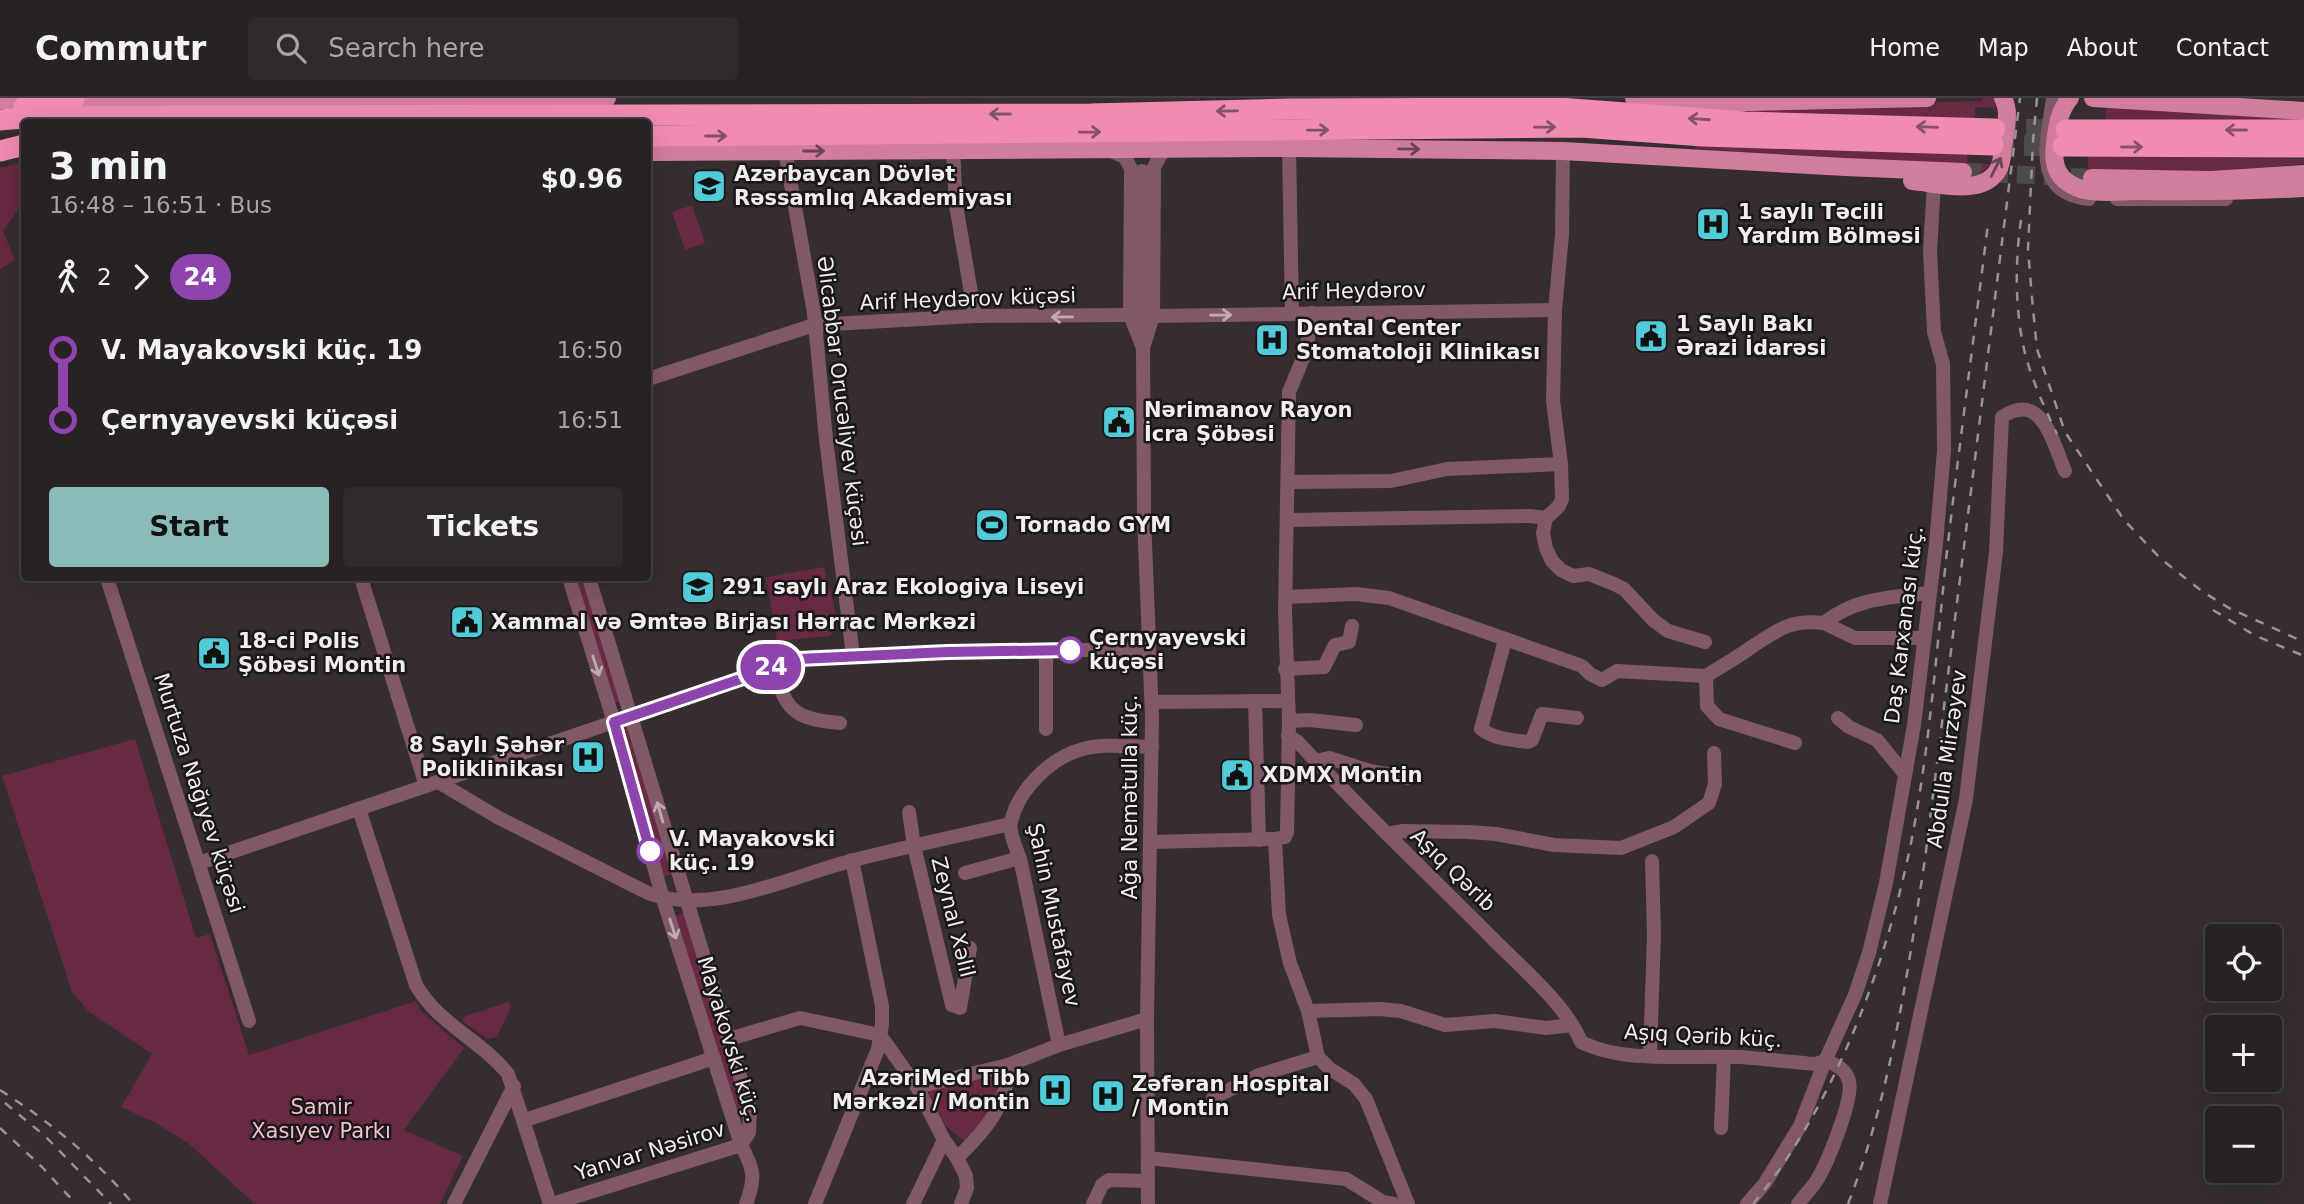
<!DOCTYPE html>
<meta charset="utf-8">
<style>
:root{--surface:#282224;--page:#302a2c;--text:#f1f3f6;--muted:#a5a4a6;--line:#443f41;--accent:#8bbbb9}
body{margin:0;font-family:"DejaVu Sans",sans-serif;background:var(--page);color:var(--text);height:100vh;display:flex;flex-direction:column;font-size:26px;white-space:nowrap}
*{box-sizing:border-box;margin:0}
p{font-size:23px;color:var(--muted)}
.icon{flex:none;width:38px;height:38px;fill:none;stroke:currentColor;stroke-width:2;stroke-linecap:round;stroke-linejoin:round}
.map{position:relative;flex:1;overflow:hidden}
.side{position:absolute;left:21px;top:21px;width:630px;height:462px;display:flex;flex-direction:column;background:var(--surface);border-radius:7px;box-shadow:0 7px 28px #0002,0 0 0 2px var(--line)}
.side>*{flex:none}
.badge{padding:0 14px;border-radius:23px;font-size:24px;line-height:46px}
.buttons{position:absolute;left:2205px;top:826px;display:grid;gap:14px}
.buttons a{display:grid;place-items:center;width:77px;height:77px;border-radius:7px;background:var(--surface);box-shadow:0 7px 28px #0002,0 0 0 2px var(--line);font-size:35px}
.map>.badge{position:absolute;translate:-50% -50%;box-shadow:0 0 0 4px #fff}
.legs{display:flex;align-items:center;gap:10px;height:77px;padding:0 28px;font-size:23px}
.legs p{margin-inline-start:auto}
.headline{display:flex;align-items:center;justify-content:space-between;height:119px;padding:0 28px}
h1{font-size:38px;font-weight:700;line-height:52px}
.cta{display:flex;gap:14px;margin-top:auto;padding:14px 28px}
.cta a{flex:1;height:80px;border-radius:7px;background:var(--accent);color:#111;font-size:28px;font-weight:700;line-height:80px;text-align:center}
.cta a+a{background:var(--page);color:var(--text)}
ul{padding:0 28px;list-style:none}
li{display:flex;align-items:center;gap:24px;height:70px;font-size:26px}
li i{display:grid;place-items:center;width:10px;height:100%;margin:0 9px;background:currentColor}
li i::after{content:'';width:18px;height:18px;margin:-9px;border:5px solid;border-radius:50%;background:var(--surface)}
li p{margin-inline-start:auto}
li:first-child i{background:linear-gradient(#0000 50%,currentColor 0)}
li:last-child i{background:linear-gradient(currentColor 50%,#0000 0)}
header{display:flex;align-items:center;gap:42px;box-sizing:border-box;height:98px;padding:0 35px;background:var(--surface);border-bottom:2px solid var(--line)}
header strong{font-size:33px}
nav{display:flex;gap:38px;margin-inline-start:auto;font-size:24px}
.search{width:490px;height:63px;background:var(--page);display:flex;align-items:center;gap:18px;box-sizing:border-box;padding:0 24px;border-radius:7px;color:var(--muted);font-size:26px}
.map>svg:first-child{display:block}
</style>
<header>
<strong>Commutr</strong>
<div class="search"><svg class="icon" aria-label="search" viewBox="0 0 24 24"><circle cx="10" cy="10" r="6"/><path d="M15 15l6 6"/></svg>Search here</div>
<nav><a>Home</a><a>Map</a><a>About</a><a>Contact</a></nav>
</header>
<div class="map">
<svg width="2304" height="1106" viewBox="0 0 2304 1106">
<rect width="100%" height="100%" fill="#352d30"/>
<g fill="#672943">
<polygon points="1982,0 1997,0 2001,10 1975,9 1975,24 1695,14 1695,11 1981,3"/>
<polygon points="2106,7 2304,21 2304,24 2105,22"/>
<polygon points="1695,46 1967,54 1967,64 1991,66 1979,77 1969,79 1964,67 1695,51"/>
<polygon points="2088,57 2304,61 2304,66 2222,73 2088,72"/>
<polygon points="24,64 24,103 3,133 15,162 0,171 0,70"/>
<polygon points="692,107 705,145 685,152 672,114"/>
<polygon points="824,469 834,507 837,530 829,538 777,543 766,479"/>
<polygon points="574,480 584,480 621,603 612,606"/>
<polygon points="628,623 673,776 663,779 619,626"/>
<polygon points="135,641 196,840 210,836 249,957 416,903 421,913 464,950 404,1032 463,1058 440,1106 255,1106 188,1045 154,1024 121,1009 152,956 89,914 72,894 2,678"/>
<polygon points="684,815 746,1014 736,1017 675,818"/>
<polygon points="509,904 511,909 497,939 487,941 462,923 465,918"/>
<path d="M996,974l9,9 -23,46 -16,15c-18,-13 -40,-31 -37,-55z"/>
</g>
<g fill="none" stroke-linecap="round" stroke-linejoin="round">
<polyline stroke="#514a4c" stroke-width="18" stroke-dasharray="18 9" stroke-linecap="butt" points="1963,74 2092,80"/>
<g stroke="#514a4c" stroke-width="21" stroke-dasharray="21 10" stroke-linecap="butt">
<polyline points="1995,31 2066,32"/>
<polyline points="1993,47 2063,48"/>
</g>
<g stroke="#815867" stroke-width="14">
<path d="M2053,0c-5,41 -23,95 36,101"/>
<polyline points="1289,50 1292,215"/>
<polyline points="1109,52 1125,59 1131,71 1130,217 1143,250"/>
<polyline points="785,53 814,215 826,341 853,558"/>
<polyline points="953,53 956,107 975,218"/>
<polyline points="1563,53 1562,137 1555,212 1553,303 1561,366 1562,401 1559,408 1546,420 1543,435 1546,450 1552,463 1561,472 1573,478 1589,476 1614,486 1624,491 1653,522 1668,533 1705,544"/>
<polyline points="1142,73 1143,236"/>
<polyline points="2117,101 2226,101"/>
<polyline points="1153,218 1555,212"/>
<polyline points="648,281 814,227 975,218 1130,217"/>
<polyline points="1289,384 1391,383 1447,371 1561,366"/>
<polyline points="1287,422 1530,418 1546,420"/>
<polyline points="107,480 249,923"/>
<polyline points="361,480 426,688"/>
<path d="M569,480l45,144 49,177 78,246c13,24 15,33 5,59"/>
<polyline points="589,480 750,1011 749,1034 741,1047"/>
<polyline points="1286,499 1356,496 1389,500 1582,568 1590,576 1602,582 1617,573 1706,578 1707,608 1719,621 1795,645"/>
<polyline points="1824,525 1855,540 1923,540"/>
<path d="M1505,542l-24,89c13,10 32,11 47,13l4,-2 10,-26 35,4"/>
<polyline points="1046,553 1046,631"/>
<path d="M774,568c11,44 19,53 66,57"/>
<polyline points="1285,571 1324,569 1335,547 1349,544 1352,528"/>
<path d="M1706,578c16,-10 32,-19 47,-30 26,-17 39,-27 71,-23 31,-25 67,-26 105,-30"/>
<polyline points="1255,603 1259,742"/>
<polyline points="1152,604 1287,603"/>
<polyline points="1838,620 1849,629 1877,642 1904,675"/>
<polyline points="1289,623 1310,622 1356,627"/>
<path d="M1288,638l10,6c63,69 131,132 196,198 27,27 74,67 87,102 44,22 110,13 159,15 25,2 50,5 75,7l10,-3"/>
<polyline points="1316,663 1329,660 1370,673 1408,680"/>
<path d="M440,685l59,35 149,75c64,24 143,-17 206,-33 51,-13 104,-24 156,-36"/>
<path d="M359,711l57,176c22,39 65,55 92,89l42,130"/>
<polyline points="909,714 914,748 952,907 960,910 970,850"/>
<polyline points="1387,736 1403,733 1468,734 1496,736 1554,747 1621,750 1674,729 1709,705 1715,686 1714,655"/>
<polyline points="1275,741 1279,817 1290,865 1308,913 1318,959 1330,971 1354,986 1366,1001 1408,1106"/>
<polyline points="1152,744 1275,741 1285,739 1287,734 1289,623 1285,514 1289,294 1306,253 1312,215"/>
<polyline points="199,765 799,561 947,554 1149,551"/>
<polyline points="965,775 1020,760"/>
<polyline points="1308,913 1380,911 1401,913 1445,927 1495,923 1546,930 1572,927"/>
<polyline points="880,937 917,989 944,1042 957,1060 966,1078 967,1090 961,1106"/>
<polyline points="729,941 800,920 880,937"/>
<path d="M1059,947c-13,-61 -25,-122 -38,-182 -3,-12 -13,-31 -10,-41 7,-32 40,-65 72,-73 21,-6 47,-2 69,-2"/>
<polyline points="1650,957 1654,836 1652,763"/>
<polyline points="917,989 1008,967 1059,947 1147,921"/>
<polyline points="1213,1000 1259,977 1318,959"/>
<polyline points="525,1022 714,960"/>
<polyline points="1721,1030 1724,959"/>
<path d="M957,1060c27,-26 52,-54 51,-93"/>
<polyline points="1148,1060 1346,1081 1383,1104 1394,1106"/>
<polyline points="454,1106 514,988"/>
<polyline points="552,1106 741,1047"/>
<polyline points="815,1106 878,951 882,926 882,908 852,762"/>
<polyline points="913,1106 944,1042"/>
<polyline points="1093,1106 1102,1087 1109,1082 1148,1083"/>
<polyline points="1148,1106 1147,921 1152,618 1144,420 1143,250 1153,218 1154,69 1162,55 1172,51"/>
<polyline points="1747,1106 1765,1085 1800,1028 1825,963 1855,897 1869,855 1886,785 1914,627 1936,446 1944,352 1943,266 1934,234 1930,153 1934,85"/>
<path d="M1798,1106c5,-7 12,-14 17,-21 11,-16 39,-84 34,-102 -3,-12 -13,-17 -24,-20"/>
<path d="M1880,1106l86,-405 30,-247 6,-135c40,-27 51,26 63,54"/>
</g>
<g stroke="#d17d9d" stroke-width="18">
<polyline points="1634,0 1706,5 1927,0"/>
<path d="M2070,0c-11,13 -13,28 -15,45 -2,17 -1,31 15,41 19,12 47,7 68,7 56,1 111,0 166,-3"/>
<polyline points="2093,0 2304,13"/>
<polyline points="0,2 222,4 607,0"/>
<polyline points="648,54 1289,50 1563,53 1845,69 1963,74"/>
<polyline points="2092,80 2212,82 2304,76"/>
<path d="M1912,83c26,2 72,17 87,-13 4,-8 3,-19 5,-27 2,-15 6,-30 -1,-43"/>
</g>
<g stroke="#f08bb3" stroke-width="21">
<polyline points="24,9 74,1"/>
<polyline points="0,22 36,19 165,18 1091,16 1291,11 1559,10 1745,24 1995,31"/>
<polyline points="2066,32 2304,32"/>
<polyline points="648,38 1581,29 1703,38 1993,47"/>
<polyline points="2063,48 2304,49"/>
<polyline points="0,53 24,47"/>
</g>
<g stroke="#999395" stroke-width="2.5" stroke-dasharray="9 9" stroke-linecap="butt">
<polyline points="2037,0 2033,43 2028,151 2032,200 2037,251 2065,334 2124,422 2161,461 2203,494 2229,510 2304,544"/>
<path d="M2021,122c-6,41 -6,89 3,129 6,27 21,60 33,85"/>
<polyline points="2213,512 2254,537 2304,558"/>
<path d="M0,992c50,32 95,68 133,114"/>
<polyline points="5,1005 45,1038 111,1106"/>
<polyline points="0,1030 42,1069 76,1106"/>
<path d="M1753,1106c90,-108 147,-275 167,-413 12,-76 18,-154 26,-231 13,-112 28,-224 42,-336"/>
<path d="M1848,1106c43,-111 59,-228 77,-345l95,-761"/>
</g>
</g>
<defs><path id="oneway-shaft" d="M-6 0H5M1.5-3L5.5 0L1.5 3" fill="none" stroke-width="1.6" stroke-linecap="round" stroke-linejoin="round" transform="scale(1.75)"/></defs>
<g stroke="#855166">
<use href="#oneway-shaft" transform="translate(1227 13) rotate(179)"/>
<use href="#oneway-shaft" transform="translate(1000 16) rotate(180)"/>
<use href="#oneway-shaft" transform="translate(1699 21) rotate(-176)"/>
<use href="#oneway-shaft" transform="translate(1545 29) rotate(-1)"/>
<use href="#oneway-shaft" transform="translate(1927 29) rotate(-178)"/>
<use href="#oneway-shaft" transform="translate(1318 32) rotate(-1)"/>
<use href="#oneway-shaft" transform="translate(2236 32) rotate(-180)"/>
<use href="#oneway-shaft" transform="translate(1090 34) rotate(-1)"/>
<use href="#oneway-shaft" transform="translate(716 38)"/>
<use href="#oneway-shaft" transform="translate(2132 49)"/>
</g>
<g stroke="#6c4554">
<use href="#oneway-shaft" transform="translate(1409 51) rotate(1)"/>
<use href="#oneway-shaft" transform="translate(814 53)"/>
<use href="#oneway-shaft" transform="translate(1996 69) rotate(-63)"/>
</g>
<g stroke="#bfaab1">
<use href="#oneway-shaft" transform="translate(1221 217) rotate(-1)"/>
<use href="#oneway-shaft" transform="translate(1062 219) rotate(179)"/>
<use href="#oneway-shaft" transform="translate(596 568) rotate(72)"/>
<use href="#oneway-shaft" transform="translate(660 714) rotate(-106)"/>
<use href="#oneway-shaft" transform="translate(673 831) rotate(72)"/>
</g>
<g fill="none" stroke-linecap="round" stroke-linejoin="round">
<g stroke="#fff" stroke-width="16">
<polyline id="line-1" points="650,753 614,624 799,561 947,554 1070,552"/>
</g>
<use href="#line-1" stroke="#8e44ad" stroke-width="10"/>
</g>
<defs>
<g id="university-square" transform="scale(1.75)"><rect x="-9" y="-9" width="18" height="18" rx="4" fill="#52cbd9" stroke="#1a1718"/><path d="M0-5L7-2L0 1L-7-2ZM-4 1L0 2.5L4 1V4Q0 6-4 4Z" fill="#111"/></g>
<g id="hospital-square" transform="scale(1.75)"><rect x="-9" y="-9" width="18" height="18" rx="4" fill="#52cbd9" stroke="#1a1718"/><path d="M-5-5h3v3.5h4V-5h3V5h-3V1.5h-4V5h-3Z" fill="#111"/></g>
<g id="civic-square" transform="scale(1.75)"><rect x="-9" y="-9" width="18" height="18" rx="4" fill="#52cbd9" stroke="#1a1718"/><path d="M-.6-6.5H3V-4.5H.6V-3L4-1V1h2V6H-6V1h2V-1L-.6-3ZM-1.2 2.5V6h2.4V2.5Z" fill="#111"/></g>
<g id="stadium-square" transform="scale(1.75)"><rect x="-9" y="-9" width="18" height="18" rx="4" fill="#52cbd9" stroke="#1a1718"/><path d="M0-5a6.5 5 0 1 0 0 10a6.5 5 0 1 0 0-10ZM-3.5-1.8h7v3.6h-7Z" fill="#111"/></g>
<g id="school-square" transform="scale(1.75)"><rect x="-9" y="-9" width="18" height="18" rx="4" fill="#52cbd9" stroke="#1a1718"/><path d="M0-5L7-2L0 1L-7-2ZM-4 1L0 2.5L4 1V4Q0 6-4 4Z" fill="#111"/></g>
</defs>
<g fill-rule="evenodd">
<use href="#university-square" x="709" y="88"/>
<use href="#hospital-square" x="1713" y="126"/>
<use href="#civic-square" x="1651" y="238"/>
<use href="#hospital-square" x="1272" y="242"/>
<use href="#civic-square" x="1119" y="324"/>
<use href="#stadium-square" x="992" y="427"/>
<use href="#school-square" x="698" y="489"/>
<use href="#civic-square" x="467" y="524"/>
<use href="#civic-square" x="214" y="555"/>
<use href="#hospital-square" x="588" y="659"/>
<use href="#civic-square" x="1237" y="677"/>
<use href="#hospital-square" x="1055" y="992"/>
<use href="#hospital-square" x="1108" y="998"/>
</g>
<g fill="#fff" stroke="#8e44ad" stroke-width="3.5">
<circle cx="1070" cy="552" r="12"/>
<circle cx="650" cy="753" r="12"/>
</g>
<g text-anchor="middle" stroke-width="5" stroke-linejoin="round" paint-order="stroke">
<g font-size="21" font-weight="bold" fill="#f2edee" stroke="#1a1718" text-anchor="start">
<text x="734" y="83">Azərbaycan Dövlət<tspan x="734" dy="24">Rəssamlıq Akademiyası</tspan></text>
<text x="1738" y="121">1 saylı Təcili<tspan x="1738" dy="24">Yardım Bölməsi</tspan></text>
<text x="1676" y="233">1 Saylı Bakı<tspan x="1676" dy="24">Ərazi İdarəsi</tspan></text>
<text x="1296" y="237">Dental Center<tspan x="1296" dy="24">Stomatoloji Klinikası</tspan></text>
<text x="1144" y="319">Nərimanov Rayon<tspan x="1144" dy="24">İcra Şöbəsi</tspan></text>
<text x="1016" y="434">Tornado GYM</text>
<text x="722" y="496">291 saylı Araz Ekologiya Liseyi</text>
<text x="491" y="531">Xammal və Əmtəə Birjası Hərrac Mərkəzi</text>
<text x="238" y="550">18-ci Polis<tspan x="238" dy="24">Şöbəsi Montin</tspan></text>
<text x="564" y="654" text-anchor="end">8 Saylı Şəhər<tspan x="564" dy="24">Poliklinikası</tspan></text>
<text x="1262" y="684">XDMX Montin</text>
<text x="1030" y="987" text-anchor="end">AzəriMed Tibb<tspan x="1030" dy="24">Mərkəzi / Montin</tspan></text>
<text x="1132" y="993">Zəfəran Hospital<tspan x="1132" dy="24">/ Montin</tspan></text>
</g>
<g font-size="21" fill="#f2edee" stroke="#1a1718">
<text transform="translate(1354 193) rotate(-1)" y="7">Arif Heydərov</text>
<text transform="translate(968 201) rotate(-2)" y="7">Arif Heydərov küçəsi</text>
<text transform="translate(842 303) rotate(83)" y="7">Əlicabbar Orucəliyev küçəsi</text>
<text transform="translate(1904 527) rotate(-83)" y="7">Daş Karxanası küç.</text>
<text transform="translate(1947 661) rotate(-82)" y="7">Abdulla Mirzəyev</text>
<text transform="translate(199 695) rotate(72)" y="7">Murtuza Nağıyev küçəsi</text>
<text transform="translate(1130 699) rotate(-90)" y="7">Ağa Nemətulla küç.</text>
<text transform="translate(1453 772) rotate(44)" y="7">Aşıq Qərib</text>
<text transform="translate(1054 817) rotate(78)" y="7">Şahin Mustafayev</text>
<text transform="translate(953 819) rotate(76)" y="7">Zeynal Xəlil</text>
<text transform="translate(1703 938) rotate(3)" y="7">Aşıq Qərib küç.</text>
<text transform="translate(729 941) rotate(73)" y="7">Mayakovski küç.</text>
<text transform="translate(650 1053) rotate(-17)" y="7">Yanvar Nəsirov</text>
</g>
<g font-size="21" font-weight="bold" fill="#f2edee" stroke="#1a1718" text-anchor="start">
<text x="1089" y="547">Çernyayevski<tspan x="1089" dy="24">küçəsi</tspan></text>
<text x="669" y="748">V. Mayakovski<tspan x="669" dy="24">küç. 19</tspan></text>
</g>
<g font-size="21" fill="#f3bfd1" stroke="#1a1718">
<text x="321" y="1016">Samir<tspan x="321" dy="24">Xasıyev Parkı</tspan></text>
</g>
</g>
</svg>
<div class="buttons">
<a><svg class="icon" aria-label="locate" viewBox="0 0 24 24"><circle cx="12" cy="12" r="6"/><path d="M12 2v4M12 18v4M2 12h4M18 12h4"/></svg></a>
<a>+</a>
<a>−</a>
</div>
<b class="badge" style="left:771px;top:569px;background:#8e44ad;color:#fff">24</b>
<section class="side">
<div class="headline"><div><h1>3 min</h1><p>16:48 – 16:51 · Bus</p></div><b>$0.96</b></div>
<div class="legs"><svg class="icon" aria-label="walk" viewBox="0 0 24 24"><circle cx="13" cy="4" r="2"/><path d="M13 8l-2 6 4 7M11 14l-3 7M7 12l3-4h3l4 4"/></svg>2<svg class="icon" aria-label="forward" viewBox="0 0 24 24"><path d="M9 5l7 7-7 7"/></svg><b class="badge" style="background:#8e44ad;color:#fff">24</b></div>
<ul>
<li><i style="color:#8e44ad"></i><b>V. Mayakovski küç. 19</b><p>16:50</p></li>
<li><i style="color:#8e44ad"></i><b>Çernyayevski küçəsi</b><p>16:51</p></li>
</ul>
<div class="cta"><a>Start</a><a>Tickets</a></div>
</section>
</div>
